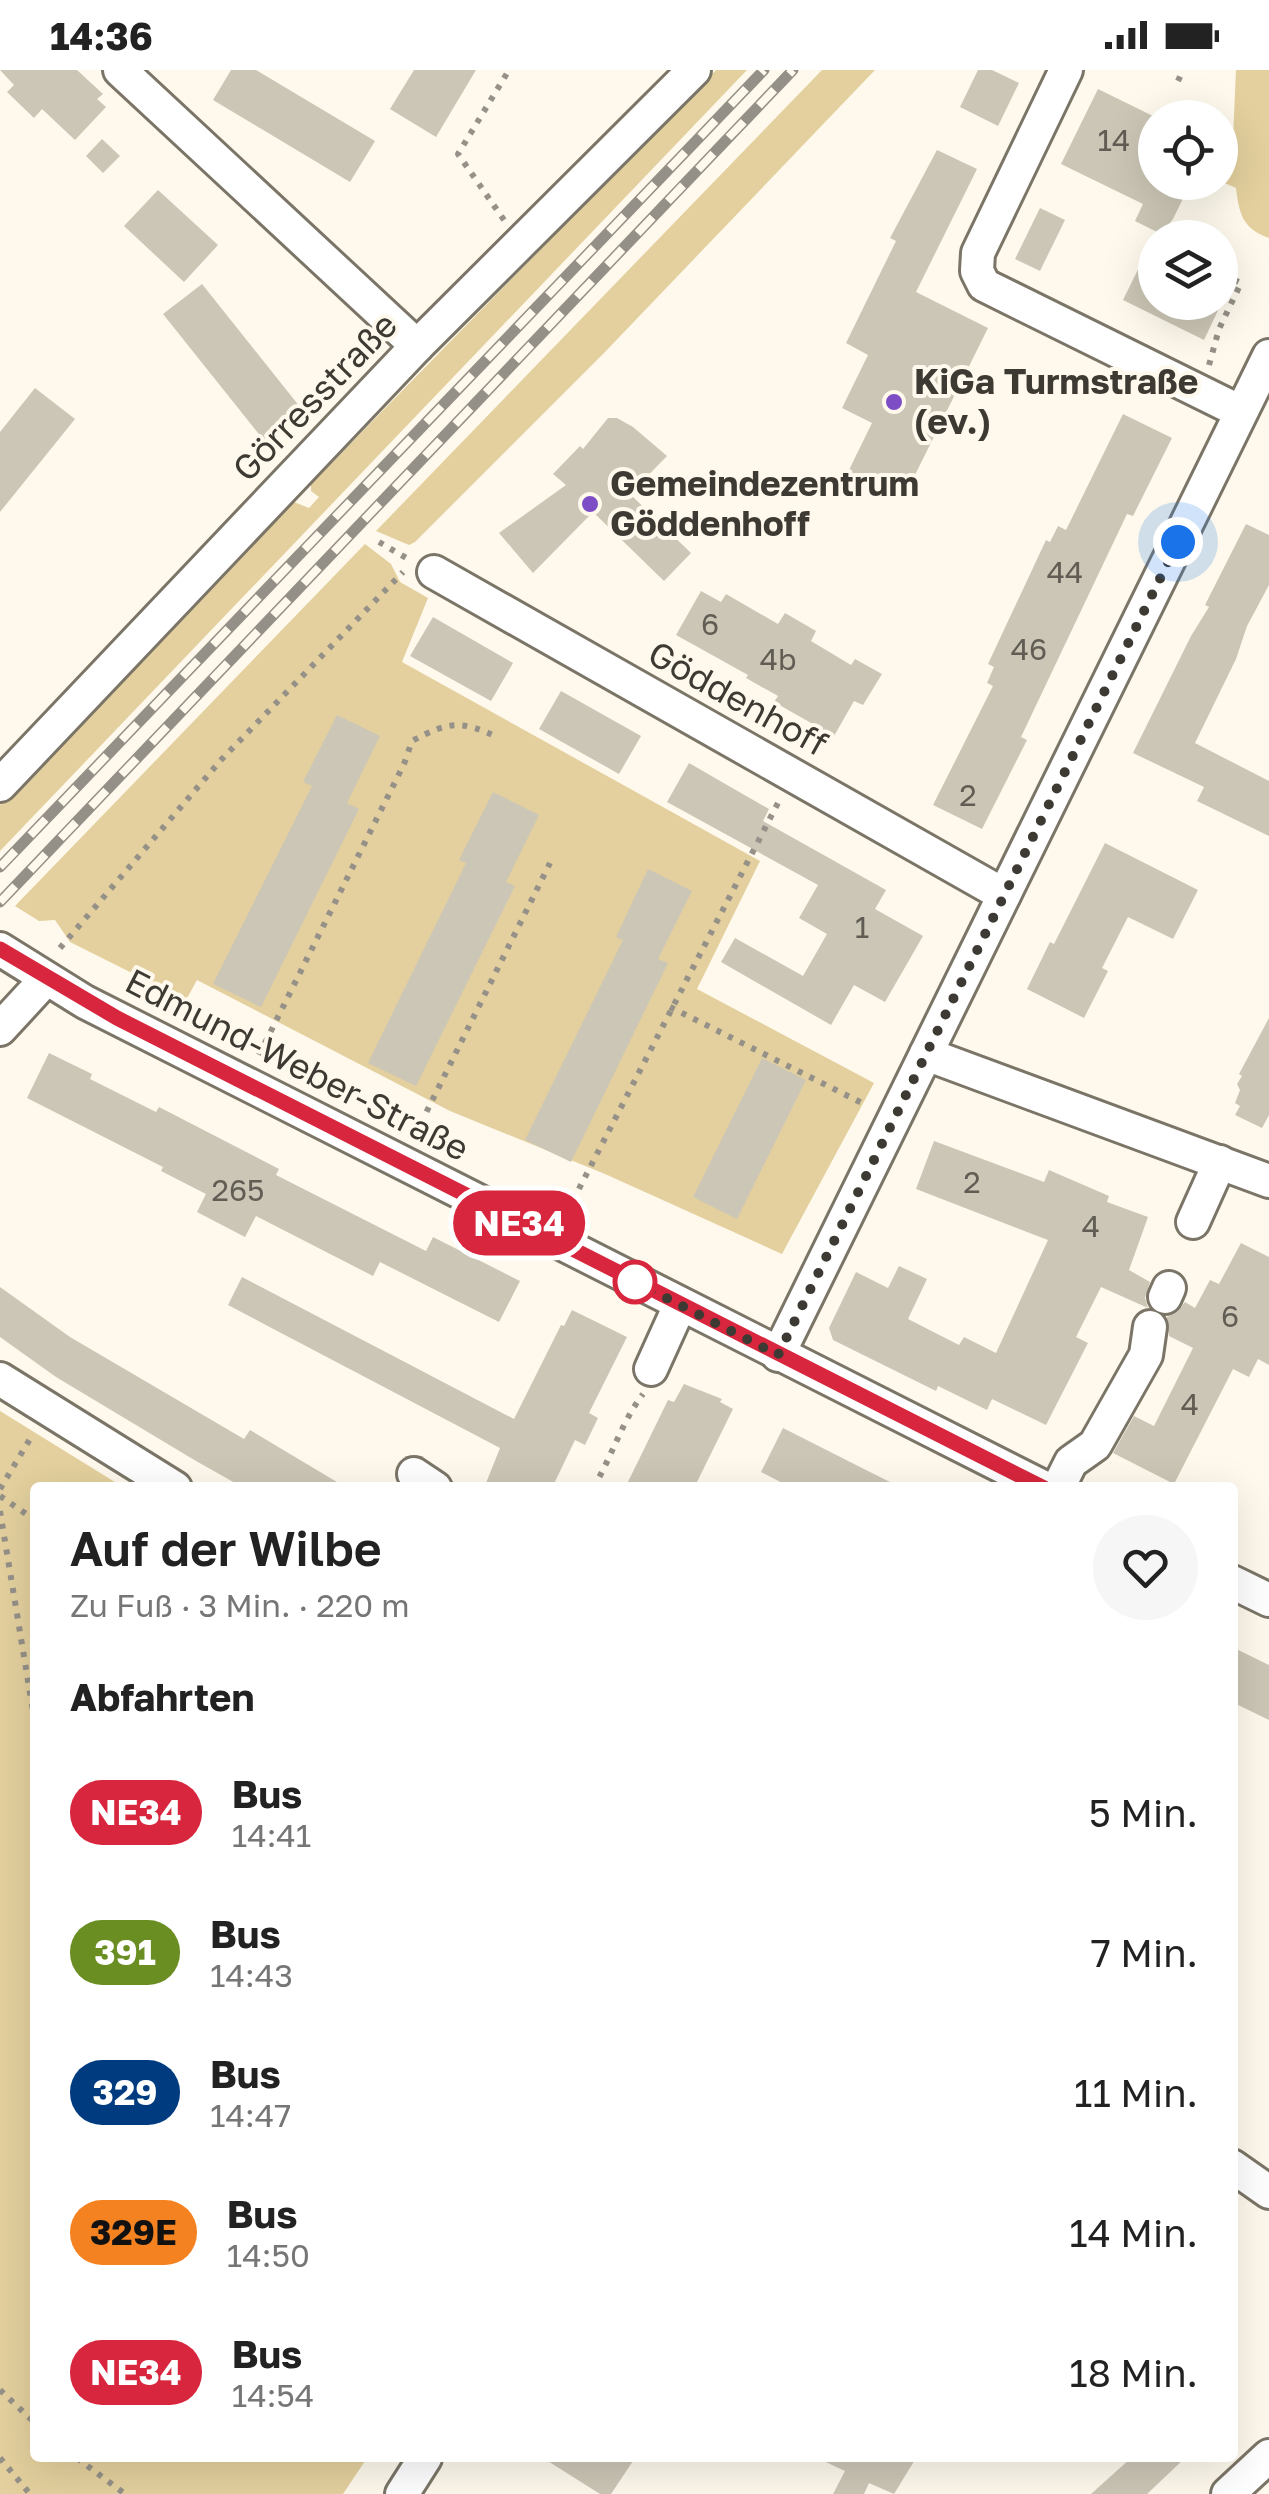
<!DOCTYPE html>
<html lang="de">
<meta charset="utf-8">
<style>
:root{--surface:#fff;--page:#f6f6f6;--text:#222;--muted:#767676}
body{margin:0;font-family:"Golos Text",sans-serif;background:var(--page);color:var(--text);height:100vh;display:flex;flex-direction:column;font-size:38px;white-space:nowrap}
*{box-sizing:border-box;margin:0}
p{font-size:32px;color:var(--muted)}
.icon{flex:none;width:55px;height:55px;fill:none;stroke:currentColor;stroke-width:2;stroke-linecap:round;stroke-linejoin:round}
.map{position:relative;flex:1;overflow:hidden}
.side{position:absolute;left:30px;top:1412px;width:1208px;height:980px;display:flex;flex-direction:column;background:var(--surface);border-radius:10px;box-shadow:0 10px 40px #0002}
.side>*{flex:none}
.badge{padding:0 20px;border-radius:32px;font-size:35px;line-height:65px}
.tools{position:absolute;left:1138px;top:30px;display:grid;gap:20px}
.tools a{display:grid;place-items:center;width:100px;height:100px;border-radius:50%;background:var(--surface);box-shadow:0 10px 40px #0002;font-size:50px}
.you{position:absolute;width:50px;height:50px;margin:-25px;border:8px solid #fff;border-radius:50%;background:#1a73e8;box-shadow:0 0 0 15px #1a73e833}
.map>.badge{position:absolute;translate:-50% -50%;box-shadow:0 0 0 5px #fff}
h2{padding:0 40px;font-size:38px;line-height:90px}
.round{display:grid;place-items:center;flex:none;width:105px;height:105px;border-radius:52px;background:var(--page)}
.headline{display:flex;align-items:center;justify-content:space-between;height:170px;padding:0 40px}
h1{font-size:48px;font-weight:600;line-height:75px}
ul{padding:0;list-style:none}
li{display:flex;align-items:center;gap:30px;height:140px;padding:0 40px}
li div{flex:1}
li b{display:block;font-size:38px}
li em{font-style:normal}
li .badge{min-width:110px;font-weight:700;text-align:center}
.status{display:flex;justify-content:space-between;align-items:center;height:70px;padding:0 50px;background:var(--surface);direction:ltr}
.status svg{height:28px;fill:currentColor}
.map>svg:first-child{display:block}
</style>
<div class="status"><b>14:36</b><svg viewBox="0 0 49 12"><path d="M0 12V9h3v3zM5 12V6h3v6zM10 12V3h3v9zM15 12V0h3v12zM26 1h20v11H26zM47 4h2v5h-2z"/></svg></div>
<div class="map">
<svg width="1269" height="2424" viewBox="0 0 1269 2424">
<rect width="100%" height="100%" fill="#fef9ec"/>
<g fill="#e4d09e">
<polygon points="716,0 747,0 0,781 0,735 294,432 309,438 319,427 311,421 311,414"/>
<polygon points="822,0 875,0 604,283 415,472 409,475 376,461"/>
<path d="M1236,0h33v168c-26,-9 -30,-24 -33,-50l-16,-7v-48l13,6z"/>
<polygon points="365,474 391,494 400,512 428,528 402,592 760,791 697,919 874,1013 782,1184 605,1104 450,1041 197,910 186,930 70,872 55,850 39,851 15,836"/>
<polygon points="0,1341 123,1417 35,1418 35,2388 367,2388 343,2424 0,2424"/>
</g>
<g fill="#ccc6b6">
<polygon points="0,0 77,0 103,24 97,29 106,37 75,70 42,39 34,48 7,22 14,15"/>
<polygon points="231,0 256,0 375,71 350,112 213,30"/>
<polygon points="414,0 476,0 436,67 390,39"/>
<polygon points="978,0 992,0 1019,13 998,56 960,37"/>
<polygon points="1098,19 1155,47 1155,112 1191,112 1173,149 1161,164 1135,151 1143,134 1061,94"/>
<polygon points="102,69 120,86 103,103 86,86"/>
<polygon points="937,80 977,99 916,222 988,258 903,429 848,402 872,353 842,338 868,285 846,273 896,171 890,168"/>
<polygon points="158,120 218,175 184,212 124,156"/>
<polygon points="1040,138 1065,150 1040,201 1015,189"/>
<polygon points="1155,165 1155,232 1222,232 1204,270 1123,230"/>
<polygon points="202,214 304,342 266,373 163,244"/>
<polygon points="35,318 75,349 0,442 0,362"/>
<polygon points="1123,344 1172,368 1133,446 1127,444 1021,667 1027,670 982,759 933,735 993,616 987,613 994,597 988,594 1046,470 1050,472 1058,456 1066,460"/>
<polygon points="608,348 617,348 633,357 667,386 630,424 691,483 664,511 593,442 533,503 499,463 566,415 553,404 580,376 583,379"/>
<polygon points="1246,454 1269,465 1269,515 1247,556 1236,589 1195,673 1269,711 1269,766 1197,731 1204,717 1133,683 1191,566 1209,537 1205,535"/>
<polygon points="701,521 721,532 726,524 778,554 785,543 816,561 811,571 851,595 855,589 882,604 863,635 854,631 834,666 774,632 778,626 746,608 748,605 676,565"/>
<polygon points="433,547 513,593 491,631 410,586"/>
<polygon points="561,621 641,666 619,704 539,659"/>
<polygon points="337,645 380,666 347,733 359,739 261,937 213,914 312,716 303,712"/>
<polygon points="689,693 769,739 763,751 886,820 875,839 923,866 885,932 854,915 831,955 721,892 735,868 803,906 827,864 799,848 818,815 667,732"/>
<polygon points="493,722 539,745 506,812 515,816 416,1016 368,993 466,793 459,790"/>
<polygon points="1105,773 1198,820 1173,869 1128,847 1102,898 1108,901 1084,948 1027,919 1050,872 1054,874"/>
<polygon points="648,799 692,821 658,889 668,893 571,1092 525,1070 623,870 616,867"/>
<polygon points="1269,948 1269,1045 1262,1058 1235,1045 1240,1036 1235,1033 1240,1020 1237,1014 1242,1006 1239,1004"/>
<polygon points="49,983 92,1004 90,1009 156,1042 159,1037 279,1099 276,1105 426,1181 433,1167 520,1211 499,1252 380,1192 373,1206 256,1146 245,1167 197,1142 206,1124 161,1101 163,1097 27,1028"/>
<polygon points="762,988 806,1010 737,1149 693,1127"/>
<polygon points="934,1071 1044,1112 1049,1100 1109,1126 1107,1132 1148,1147 1129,1200 1150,1212 1145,1228 1148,1238 1101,1217 1076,1267 1088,1273 1046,1355 992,1329 987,1340 938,1316 936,1321 833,1270 829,1258 856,1202 888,1218 899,1196 927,1209 908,1249 959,1275 964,1267 996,1283 1048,1170 916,1119"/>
<polygon points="1241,1173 1269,1187 1269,1295 1258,1289 1249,1307 1233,1299 1174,1414 1113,1383 1134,1346 1154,1356 1193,1278 1169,1266 1167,1247 1177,1242 1185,1232 1195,1238 1210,1210 1219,1214"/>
<polygon points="242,1207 514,1349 561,1255 564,1256 572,1240 627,1267 589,1343 598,1348 585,1375 575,1370 552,1418 484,1418 500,1378 228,1235"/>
<polygon points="0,1217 70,1267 244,1369 250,1360 347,1418 244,1418 196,1391 56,1307 0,1267"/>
<polygon points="684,1314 722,1329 720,1332 733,1339 694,1418 625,1418 668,1330 674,1332"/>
<polygon points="783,1358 864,1399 902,1418 792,1418 761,1402"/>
<polygon points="1232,1577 1269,1595 1269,1650 1232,1632"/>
<polygon points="543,2388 635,2388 611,2424 600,2424"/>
<polygon points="817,2388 916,2388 894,2424 869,2413 864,2424 833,2424 845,2401"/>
<polygon points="1131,2388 1185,2388 1147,2424 1091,2424"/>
</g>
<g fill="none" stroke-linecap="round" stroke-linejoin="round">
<g stroke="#7b7567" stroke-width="38">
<g id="minor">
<polyline points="120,0 417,276"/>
<polyline points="1066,0 978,183 977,201 984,215 1241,342"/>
<polyline points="434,502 1004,825"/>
<polyline points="0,715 417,276 694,0"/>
<polyline points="0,879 85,932 1045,1418"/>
<polyline points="0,959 46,909"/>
<polyline points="926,984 1269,1111"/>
<polyline points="1193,1152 1220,1092"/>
<polyline points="1165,1227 1169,1218"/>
<polyline points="778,1285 1269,286"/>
<polyline points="651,1299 680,1235"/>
<polyline points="0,1309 175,1418"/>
<polyline points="414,1404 435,1418"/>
<polyline points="1058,1418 1071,1392 1095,1375 1146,1285 1150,1257"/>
<polyline points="1232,1512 1269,1530"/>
<polyline points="1232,2096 1269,2122"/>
<polyline points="402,2424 425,2388"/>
<polyline points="1228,2424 1269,2386"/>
</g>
</g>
<g stroke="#959188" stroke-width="6" stroke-dasharray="5 8" stroke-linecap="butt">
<polyline points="1178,11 1183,0"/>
<polyline points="504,150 458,84 509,0"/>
<polyline points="1209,295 1219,259 1241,213 1220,203"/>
<polyline points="379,472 408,489"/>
<polyline points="60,878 221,690 403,502"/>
<polyline points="670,937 866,1035"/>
<path d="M259,985l145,-291 8,-23c37,-20 50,-21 87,-3"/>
<polyline points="415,1065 550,793"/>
<polyline points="567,1142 779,731"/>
<path d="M593,1418c19,-31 28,-65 50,-94"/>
<polyline points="0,1419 33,1364"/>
<polyline points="0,1426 35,1450"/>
<polyline points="0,1441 33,1641"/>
<polyline points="0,2320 35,2353"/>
<polyline points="0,2388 30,2424"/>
<polyline points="77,2388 125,2424"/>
</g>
<use href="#minor" stroke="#fff" stroke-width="32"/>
<g stroke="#949087" stroke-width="11">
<g id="rail">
<polyline points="0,797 764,0"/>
<polyline points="0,832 793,0"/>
</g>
</g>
<use href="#rail" stroke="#fef9ec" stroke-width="8" stroke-dasharray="22" stroke-linecap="butt"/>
</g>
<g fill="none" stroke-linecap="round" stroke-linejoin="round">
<g stroke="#fff" stroke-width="22">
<polyline id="line" points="0,879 117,948 1044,1418"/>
</g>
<use href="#line" stroke="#d7263d" stroke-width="15"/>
<polyline stroke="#3d3a34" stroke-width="10" stroke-dasharray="0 18" points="635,1212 778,1285 1178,472"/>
</g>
<g fill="#7d4dc5" stroke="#fef9ec" stroke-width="4">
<circle cx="894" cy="332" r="10"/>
<circle cx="590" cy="434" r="10"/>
</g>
<circle fill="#fff" stroke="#d7263d" stroke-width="5" cx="635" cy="1212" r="20"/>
<g text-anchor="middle" stroke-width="8" stroke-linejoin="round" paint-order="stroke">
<g font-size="30" fill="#615d54">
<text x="1114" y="81">14</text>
<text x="1065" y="513">44</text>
<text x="710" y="565">6</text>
<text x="1029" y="590">46</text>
<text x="778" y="600">4b</text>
<text x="968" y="736">2</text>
<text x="862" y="868">1</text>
<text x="972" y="1123">2</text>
<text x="238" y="1131">265</text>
<text x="1091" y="1167">4</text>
<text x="1230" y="1257">6</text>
<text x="1190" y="1345">4</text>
</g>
<g font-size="35" font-weight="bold" fill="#3d3a34" stroke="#fef9ec" text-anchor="start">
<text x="914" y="324">KiGa Turmstraße<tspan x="914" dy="40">(ev.)</tspan></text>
<text x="610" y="426">Gemeindezentrum<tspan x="610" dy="40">Göddenhoff</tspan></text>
</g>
<g font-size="35" fill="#3d3a34" stroke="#fef9ec">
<text transform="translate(315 327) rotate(-46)" y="12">Görresstraße</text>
<text transform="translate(738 629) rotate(29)" y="12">Göddenhoff</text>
<text transform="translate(297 995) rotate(27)" y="12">Edmund-Weber-Straße</text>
</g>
</g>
</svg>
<div class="tools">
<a><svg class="icon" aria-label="locate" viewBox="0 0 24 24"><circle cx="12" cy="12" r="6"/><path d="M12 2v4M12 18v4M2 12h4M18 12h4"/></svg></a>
<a><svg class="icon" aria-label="layers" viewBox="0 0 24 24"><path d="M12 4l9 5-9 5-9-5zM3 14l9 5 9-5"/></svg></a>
</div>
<div class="you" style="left:1178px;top:472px"></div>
<b class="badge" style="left:519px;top:1153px;background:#d7263d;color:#fff">NE34</b>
<section class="side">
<div class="headline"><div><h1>Auf der Wilbe</h1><p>Zu Fuß · 3 Min. · 220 m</p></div><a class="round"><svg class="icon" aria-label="heart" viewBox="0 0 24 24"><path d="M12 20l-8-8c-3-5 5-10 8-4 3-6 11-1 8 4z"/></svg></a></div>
<h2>Abfahrten</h2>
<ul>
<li><span class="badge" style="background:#d7263d;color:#fff">NE34</span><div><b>Bus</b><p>14:41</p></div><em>5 Min.</em></li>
<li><span class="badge" style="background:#6b8e23;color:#fff">391</span><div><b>Bus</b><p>14:43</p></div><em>7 Min.</em></li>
<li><span class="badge" style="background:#003b80;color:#fff">329</span><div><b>Bus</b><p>14:47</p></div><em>11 Min.</em></li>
<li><span class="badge" style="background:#f58220;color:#111">329E</span><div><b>Bus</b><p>14:50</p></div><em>14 Min.</em></li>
<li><span class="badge" style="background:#d7263d;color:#fff">NE34</span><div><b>Bus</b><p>14:54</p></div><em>18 Min.</em></li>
</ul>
</section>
</div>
